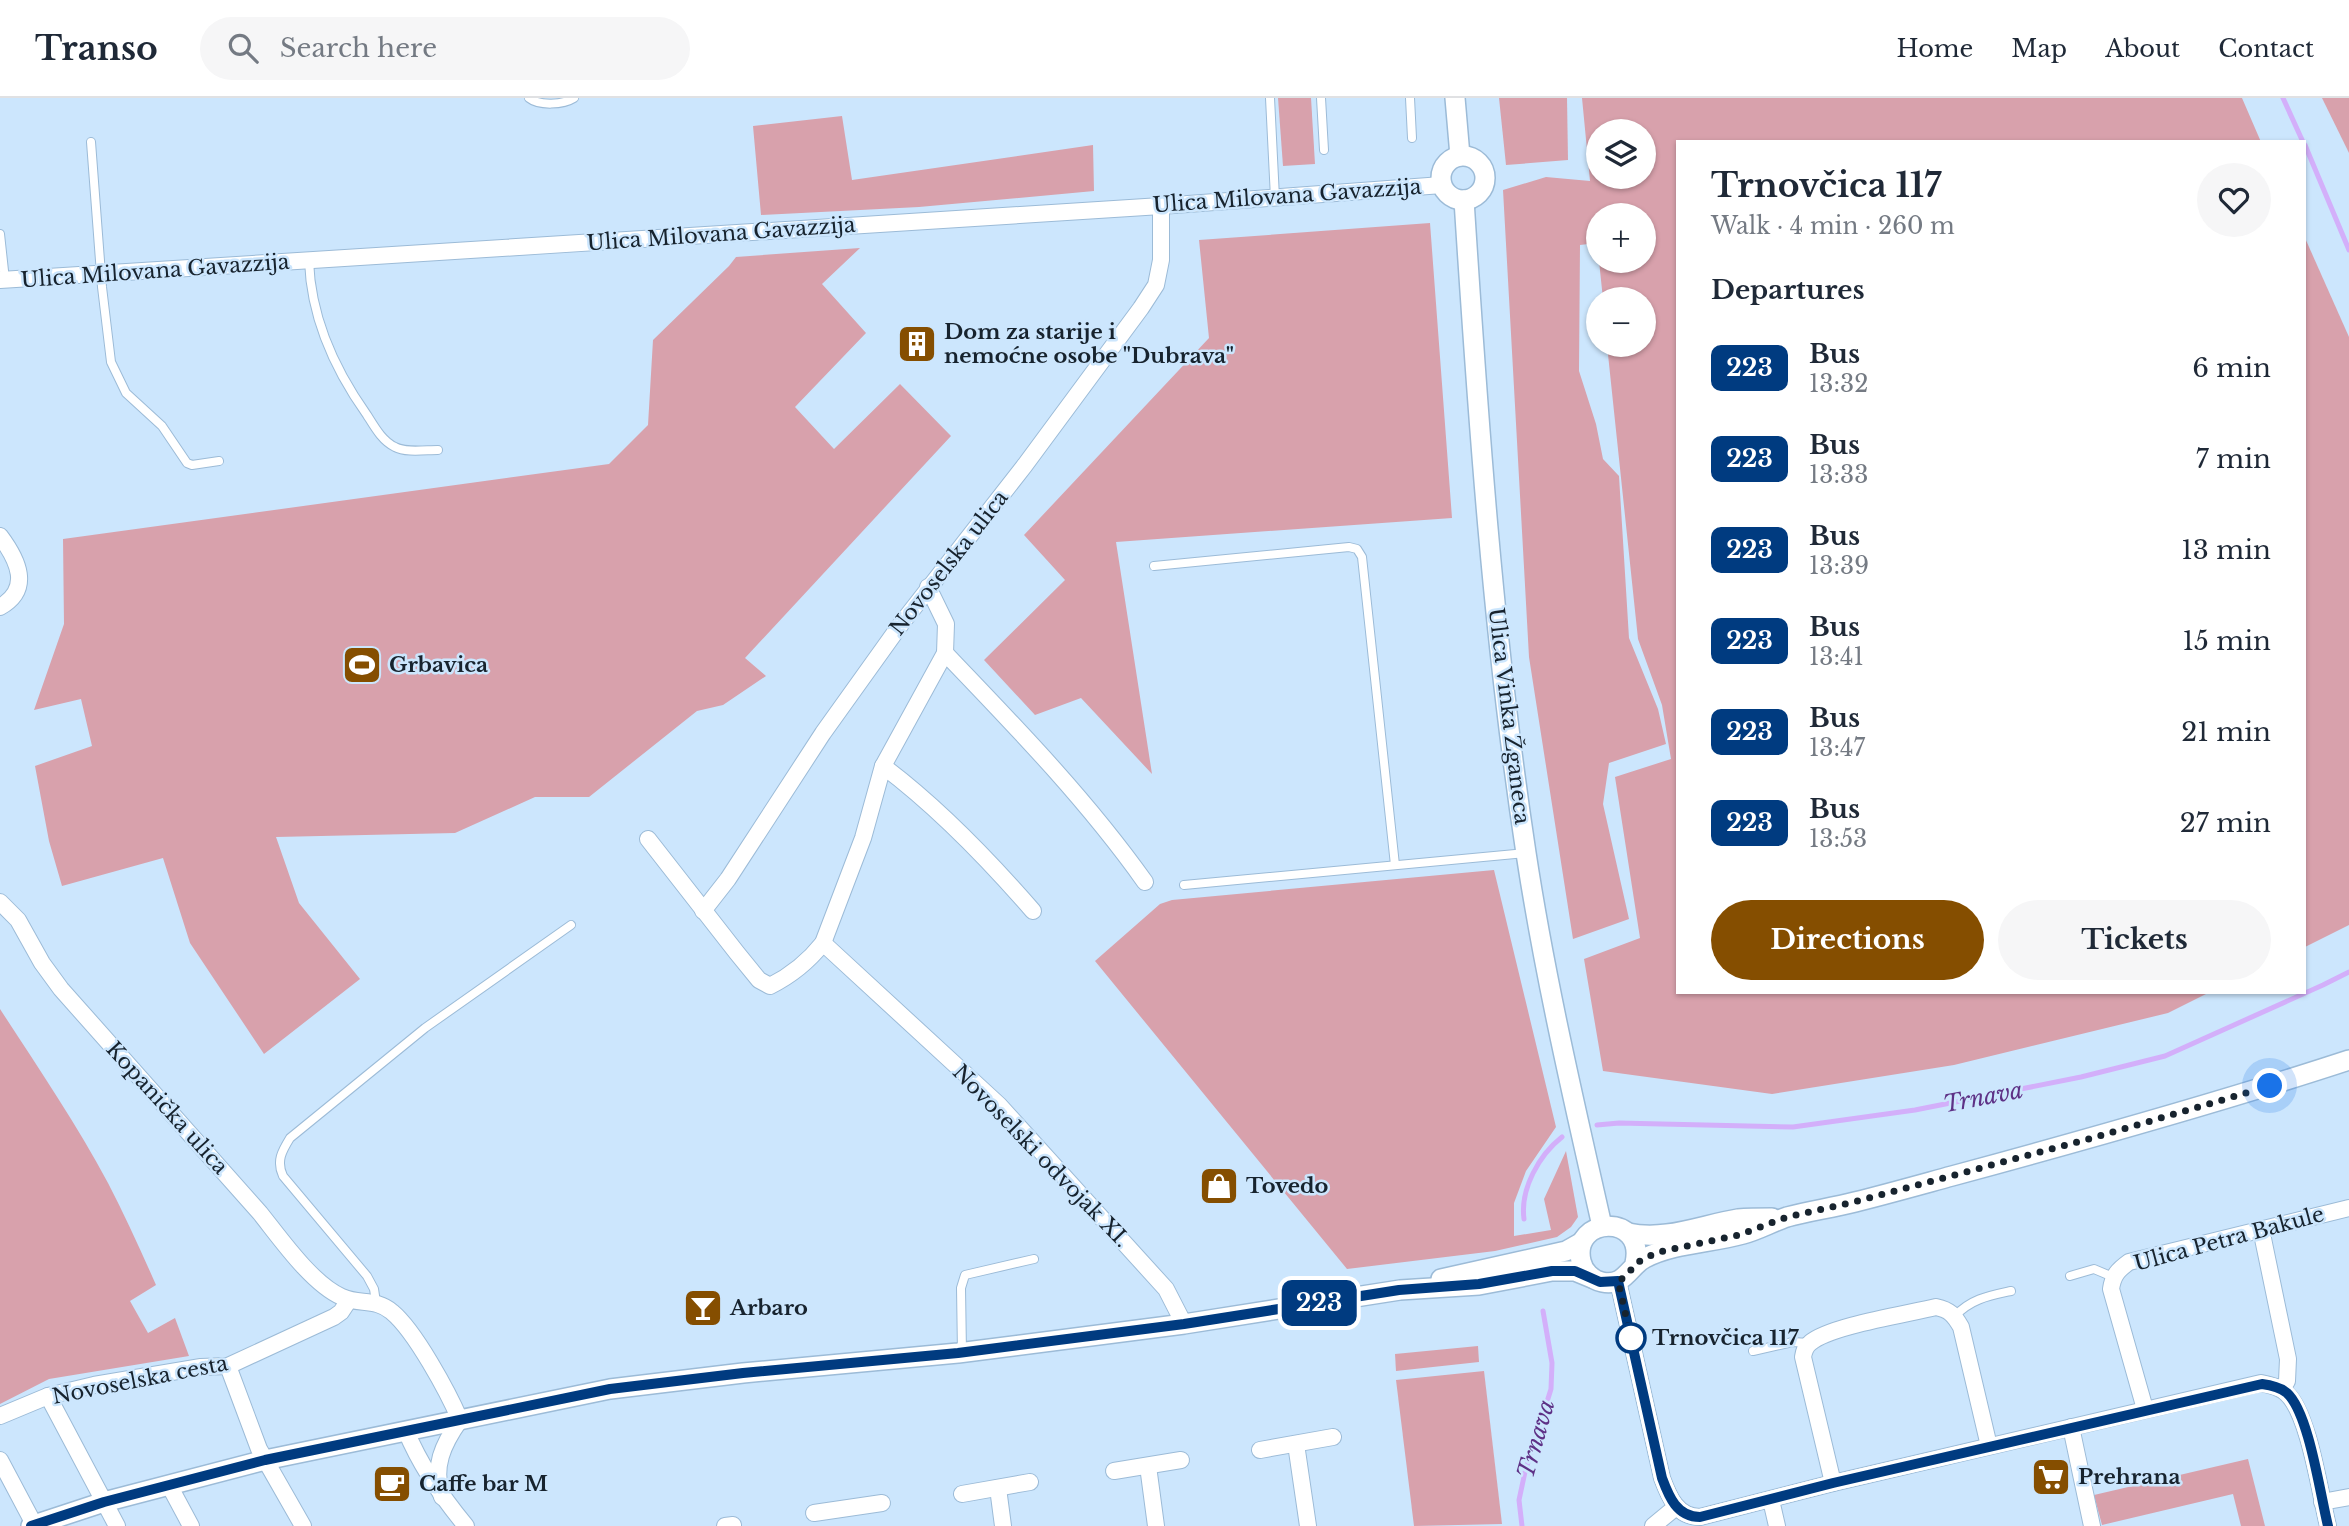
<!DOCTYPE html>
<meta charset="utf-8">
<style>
:root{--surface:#fff;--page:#f6f6f7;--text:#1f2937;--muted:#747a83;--line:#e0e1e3;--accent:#854e00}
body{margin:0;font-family:"Libre Baskerville",serif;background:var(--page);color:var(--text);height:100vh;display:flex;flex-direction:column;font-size:26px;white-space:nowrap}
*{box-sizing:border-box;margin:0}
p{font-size:23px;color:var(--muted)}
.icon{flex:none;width:38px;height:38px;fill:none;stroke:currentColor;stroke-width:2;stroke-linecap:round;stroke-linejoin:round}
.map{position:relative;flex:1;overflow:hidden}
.details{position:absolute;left:1676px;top:42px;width:630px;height:854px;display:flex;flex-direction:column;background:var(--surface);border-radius:0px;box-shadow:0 2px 5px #0004}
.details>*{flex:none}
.badge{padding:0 14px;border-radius:10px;font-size:24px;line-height:46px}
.tools{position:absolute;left:1586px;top:21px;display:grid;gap:14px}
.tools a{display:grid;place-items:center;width:70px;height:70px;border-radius:50%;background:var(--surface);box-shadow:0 2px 5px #0004;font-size:35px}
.you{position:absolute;width:35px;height:35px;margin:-18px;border:5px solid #fff;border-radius:50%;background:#1a73e8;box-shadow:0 0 0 10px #1a73e833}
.map>.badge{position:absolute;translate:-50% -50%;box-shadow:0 0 0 4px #fff}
h2{padding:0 35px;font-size:26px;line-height:63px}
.round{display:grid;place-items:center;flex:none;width:74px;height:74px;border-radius:37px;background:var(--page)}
.summary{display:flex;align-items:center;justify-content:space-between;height:119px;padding:0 35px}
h1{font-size:33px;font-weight:700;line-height:52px}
.primary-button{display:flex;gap:14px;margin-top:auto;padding:14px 35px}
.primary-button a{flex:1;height:80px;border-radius:42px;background:var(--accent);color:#fff;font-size:28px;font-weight:700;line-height:80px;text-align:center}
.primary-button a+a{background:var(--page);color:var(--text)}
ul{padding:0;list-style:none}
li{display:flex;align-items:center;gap:21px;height:91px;padding:0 35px}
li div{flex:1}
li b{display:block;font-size:26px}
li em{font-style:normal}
li .badge{min-width:77px;font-weight:700;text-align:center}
header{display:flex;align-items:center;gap:42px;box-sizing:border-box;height:98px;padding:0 35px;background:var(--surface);border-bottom:2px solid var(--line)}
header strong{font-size:33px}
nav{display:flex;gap:38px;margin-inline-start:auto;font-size:24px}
.search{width:490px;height:63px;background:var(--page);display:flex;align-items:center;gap:18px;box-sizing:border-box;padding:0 24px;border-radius:38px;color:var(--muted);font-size:26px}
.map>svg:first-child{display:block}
</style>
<header>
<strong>Transo</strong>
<div class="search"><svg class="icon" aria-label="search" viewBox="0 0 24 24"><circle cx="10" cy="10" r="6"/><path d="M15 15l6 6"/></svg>Search here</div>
<nav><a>Home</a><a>Map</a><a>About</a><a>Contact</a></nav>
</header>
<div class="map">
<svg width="2349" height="1428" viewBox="0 0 2349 1428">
<rect width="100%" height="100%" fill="#cce6fd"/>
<g fill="#d8a1ac" fill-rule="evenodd">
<polygon points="1278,0 1311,0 1315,66 1283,68"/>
<polygon points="1499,0 1567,0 1568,62 1506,67"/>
<path d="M1582,0h660l19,44h-583v850h532l-42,21 -214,52 -182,29 -169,-23 -19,-112 56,-21 -25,-161 56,-18 -9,-54 -24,-66 -31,-294h36v-46h-40l-4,-38h44v-46h-45v37l-1,-9 -17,2 -1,126 17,53 7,35 16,17 10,162 29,71 8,35 -57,19 -6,41 26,115 -56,20 -44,-282 -26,-467 43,-13 44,4zM1598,33h45v46h-45z"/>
<polygon points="2322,0 2349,0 2349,55"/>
<polygon points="842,18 852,82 1093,47 1094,93 919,109 761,117 753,28"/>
<polygon points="1430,125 1452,420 1116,444 1152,676 1081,600 1035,617 984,562 1065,482 1024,437 1209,240 1199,142"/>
<polygon points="2305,140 2349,239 2349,827 2305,849"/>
<polygon points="860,150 822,186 866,235 795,309 834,351 900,286 951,338 745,560 766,578 723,607 697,613 589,699 535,699 455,735 276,739 299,805 360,881 264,956 190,845 163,760 62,788 49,743 35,668 92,648 81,601 34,612 64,526 63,441 609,366 648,327 653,242 729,168 736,159"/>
<polygon points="1494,772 1556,1029 1526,1073 1514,1105 1514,1138 1551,1132 1544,1101 1566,1053 1578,1119 1571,1129 1557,1139 1495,1153 1347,1171 1095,863 1160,806 1172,802"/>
<path d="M0,911c37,57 76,114 108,174 17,33 33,68 48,102l-26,16 18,32 27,-15 14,38 -140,23 -49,25z"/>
<polygon points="1478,1248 1479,1264 1396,1273 1395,1256"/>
<polygon points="1484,1273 1502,1426 1414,1428 1396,1282"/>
<polygon points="2248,1361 2265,1428 2241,1428 2233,1396 2102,1427 2094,1397"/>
</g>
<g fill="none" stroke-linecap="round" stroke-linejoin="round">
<g stroke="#d3affa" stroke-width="5">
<polyline points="2283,0 2303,44"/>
<polyline points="2305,47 2349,152"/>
<polyline points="1597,1027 1619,1025 1793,1029 1915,1012 2081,979 2165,958 2323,887 2349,874"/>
<path d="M1524,1121c-4,-30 15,-64 38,-82"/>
<polyline points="1522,1428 1519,1402 1525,1374 1551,1291 1552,1265 1543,1213"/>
</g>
<g stroke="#9cbbd7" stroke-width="10">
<g id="service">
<path d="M529,0c10,8 34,7 45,0"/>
<polyline points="1270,0 1275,100"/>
<polyline points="1321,0 1324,52"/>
<polyline points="1410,0 1412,40"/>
<polyline points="91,44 102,189 111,264 126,295 162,328 187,365 192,367 219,363"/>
<polyline points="0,136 5,182"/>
<path d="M309,163c2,56 26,109 58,154 7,11 15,26 28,32 11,6 30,3 43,3"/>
<polyline points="1154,468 1349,449 1357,451 1362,459 1395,767"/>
<polyline points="1184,787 1526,755"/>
<polyline points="2070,1178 2094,1171 2113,1179"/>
<path d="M376,1204l-2,-13 -7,-13 -84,-100c-7,-15 -1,-25 7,-38l135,-110 146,-103"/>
<path d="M1955,1218c16,-17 33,-20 56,-25"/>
<polyline points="1753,1253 1793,1244 1809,1245"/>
<polyline points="962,1255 961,1190 965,1177 1034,1161"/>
</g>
</g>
<g stroke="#9cbbd7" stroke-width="18">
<g id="minor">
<polyline points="0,182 1161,108 1442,87"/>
<path d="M0,438c18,24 32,53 0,71"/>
<polyline points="928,489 946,526 945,555"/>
<path d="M883,668l62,-113c70,73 141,146 200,229"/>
<path d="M648,741l89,114 22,27 11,6c22,-11 38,-24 53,-43l40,-105 20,-72c56,42 104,92 150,145"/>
<path d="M0,804l18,18 24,43 19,26 199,224c20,25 52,71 82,84 17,8 34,1 50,15 23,19 56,80 68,108 -17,24 -28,47 -18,77"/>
<polyline points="703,813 728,781 823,635 901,526 1025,367 1141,210 1156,187 1161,162 1161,108"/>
<polyline points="823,845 999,1007 1166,1191 1184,1226"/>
<polyline points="2261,1131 2288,1261 2287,1283 2282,1291"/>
<path d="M1618,1183l44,197c7,19 15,39 38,39l133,-34 428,-100c9,2 19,4 25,10 23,20 34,101 42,133"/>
<polyline points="228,1268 259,1351 303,1428"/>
<polyline points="48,1298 117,1428"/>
<path d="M2145,1311l-34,-120c2,-14 7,-19 18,-27l220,-54"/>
<polyline points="0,1318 48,1298 94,1287 201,1269 228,1268 334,1219 341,1214 349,1202"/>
<polyline points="2071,1329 2092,1428"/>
<path d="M406,1333c15,36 35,65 60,95"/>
<polyline points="1296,1346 1308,1428"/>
<polyline points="1260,1352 1333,1339"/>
<polyline points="0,1362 35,1428"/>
<polyline points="1148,1368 1156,1428"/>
<polyline points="1114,1373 1181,1362"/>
<path d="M1833,1385l-30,-126c1,-6 2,-10 7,-14 19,-17 98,-29 126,-36 14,3 18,8 25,20l28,119"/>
<polyline points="169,1387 191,1428"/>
<polyline points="998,1390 1003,1428"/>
<polyline points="962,1396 1030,1384"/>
<polyline points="1771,1402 1777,1428"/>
<polyline points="2322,1404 2349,1399"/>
<polyline points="814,1415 882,1405"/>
<polyline points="725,1428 733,1427"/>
<polyline points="1653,1428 1676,1409"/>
</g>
</g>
<g stroke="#9cbbd7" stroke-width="22">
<g id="tertiary">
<polyline points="1455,0 1460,58"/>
<circle cx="1463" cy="80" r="22"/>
<path d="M1464,102c14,218 29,436 62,653 19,125 48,249 76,373"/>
<path d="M1628,1135c38,8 73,-8 110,-14 11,-1 23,-1 34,-1"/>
<path d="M1635,1165c11,-50 -64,-47 -54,-2 2,10 11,19 21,21 23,5 27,-16 43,-24 29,-15 66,-15 98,-24 15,-4 29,-12 44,-17 22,-6 45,-9 68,-15 32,-8 64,-17 97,-26 133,-36 266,-73 397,-116"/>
<polyline points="1441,1181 1566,1153 1582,1144"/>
<polyline points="31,1428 104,1404 265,1362 610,1291 743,1275 958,1255 1184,1226 1400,1192 1479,1187 1552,1173 1575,1173 1592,1180"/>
</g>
</g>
<use href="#service" stroke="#fff" stroke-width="8"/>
<use href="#minor" stroke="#fff" stroke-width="16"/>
<use href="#tertiary" stroke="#fff" stroke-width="19"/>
</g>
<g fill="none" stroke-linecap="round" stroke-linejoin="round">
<g stroke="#fff" stroke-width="16">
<path id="line" d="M31,1428l73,-24 161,-42 345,-71 133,-16 215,-20 226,-29 215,-34 80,-6 73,-13h23l25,11 18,-1 44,197c7,19 15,39 38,39l133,-34 429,-99c8,1 18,3 25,9 22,20 33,101 41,133"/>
</g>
<use href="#line" stroke="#003b80" stroke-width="10"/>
<polyline stroke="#17232e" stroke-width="7" stroke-dasharray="0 12.6" points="1631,1240 1618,1183 1625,1179 1636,1166 1644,1160 1663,1153 1739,1137 1787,1119 1854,1104 2096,1039 2270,988"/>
</g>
<defs>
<g id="building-square" transform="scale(2.0125)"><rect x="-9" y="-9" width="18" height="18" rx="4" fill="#854e00" stroke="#cce6fd"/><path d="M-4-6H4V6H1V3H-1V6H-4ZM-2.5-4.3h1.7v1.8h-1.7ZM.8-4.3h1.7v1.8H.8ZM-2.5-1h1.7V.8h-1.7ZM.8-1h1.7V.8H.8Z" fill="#fff"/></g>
<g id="stadium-square" transform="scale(2.0125)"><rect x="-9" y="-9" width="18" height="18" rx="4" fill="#854e00" stroke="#cce6fd"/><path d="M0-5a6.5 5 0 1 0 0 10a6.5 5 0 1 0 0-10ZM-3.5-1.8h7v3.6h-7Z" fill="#fff"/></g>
<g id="shop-square" transform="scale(2.0125)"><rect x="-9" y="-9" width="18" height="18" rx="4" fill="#854e00" stroke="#cce6fd"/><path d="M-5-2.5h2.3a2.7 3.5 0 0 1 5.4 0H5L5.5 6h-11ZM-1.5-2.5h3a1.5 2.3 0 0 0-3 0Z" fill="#fff"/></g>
<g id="bar-square" transform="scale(2.0125)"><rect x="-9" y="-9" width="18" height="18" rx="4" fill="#854e00" stroke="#cce6fd"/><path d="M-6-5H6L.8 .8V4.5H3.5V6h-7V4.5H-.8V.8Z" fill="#fff"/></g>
<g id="supermarket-square" transform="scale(2.0125)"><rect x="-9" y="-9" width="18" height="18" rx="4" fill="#854e00" stroke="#cce6fd"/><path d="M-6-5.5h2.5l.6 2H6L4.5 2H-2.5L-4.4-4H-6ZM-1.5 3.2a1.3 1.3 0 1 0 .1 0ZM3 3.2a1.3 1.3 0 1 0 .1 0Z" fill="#fff"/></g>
<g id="cafe-square" transform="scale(2.0125)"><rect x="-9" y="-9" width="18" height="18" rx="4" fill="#854e00" stroke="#cce6fd"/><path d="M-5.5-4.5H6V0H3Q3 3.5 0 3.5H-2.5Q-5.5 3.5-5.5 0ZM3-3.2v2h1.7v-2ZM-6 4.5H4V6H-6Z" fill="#fff"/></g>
</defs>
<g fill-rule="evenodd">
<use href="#building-square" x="917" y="246"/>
<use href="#stadium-square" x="362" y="567"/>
<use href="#shop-square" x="1219" y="1088"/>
<use href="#bar-square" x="703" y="1210"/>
<use href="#supermarket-square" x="2051" y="1379"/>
<use href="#cafe-square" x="392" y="1386"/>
</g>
<circle fill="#fff" stroke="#003b80" stroke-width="3.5" cx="1631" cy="1240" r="14"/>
<g text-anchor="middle" stroke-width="5" stroke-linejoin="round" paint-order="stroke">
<g font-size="21" fill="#17232e" stroke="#cce6fd">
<text transform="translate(1287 98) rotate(-4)" y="7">Ulica Milovana Gavazzija</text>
<text transform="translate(721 136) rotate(-4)" y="7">Ulica Milovana Gavazzija</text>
<text transform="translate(155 173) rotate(-4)" y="7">Ulica Milovana Gavazzija</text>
<text transform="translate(949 465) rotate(-52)" y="7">Novoselska ulica</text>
<text transform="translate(1509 618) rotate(83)" y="7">Ulica Vinka Žganeca</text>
<text transform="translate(167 1010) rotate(48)" y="7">Kopanička ulica</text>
<text transform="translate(1041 1058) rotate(46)" y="7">Novoselski odvojak XI.</text>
<text transform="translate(2229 1141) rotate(-15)" y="7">Ulica Petra Bakule</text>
<text transform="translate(140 1282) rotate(-11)" y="7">Novoselska cesta</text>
</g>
<g font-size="21" font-weight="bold" fill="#17232e" stroke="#cce6fd" text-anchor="start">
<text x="944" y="241">Dom za starije i<tspan x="944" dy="24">nemoćne osobe "Dubrava"</tspan></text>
<text x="389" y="574">Grbavica</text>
<text x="1246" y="1095">Tovedo</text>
<text x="730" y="1217">Arbaro</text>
<text x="2078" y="1386">Prehrana</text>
<text x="419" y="1393">Caffe bar M</text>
</g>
<g font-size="21" font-weight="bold" fill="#17232e" stroke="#cce6fd" text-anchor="start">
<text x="1652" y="1247">Trnovčica 117</text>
</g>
<g font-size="23" font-style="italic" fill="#5e3186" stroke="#cce6fd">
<text transform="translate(1983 999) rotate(-11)" y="8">Trnava</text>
<text transform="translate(1536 1341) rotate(-74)" y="8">Trnava</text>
</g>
</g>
</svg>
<div class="tools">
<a><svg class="icon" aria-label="layers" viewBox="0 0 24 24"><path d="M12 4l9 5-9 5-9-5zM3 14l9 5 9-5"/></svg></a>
<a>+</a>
<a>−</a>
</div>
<div class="you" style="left:2270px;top:988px"></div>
<b class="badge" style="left:1319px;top:1205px;background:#003b80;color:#fff">223</b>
<section class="details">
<div class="summary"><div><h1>Trnovčica 117</h1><p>Walk · 4 min · 260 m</p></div><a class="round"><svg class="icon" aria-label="heart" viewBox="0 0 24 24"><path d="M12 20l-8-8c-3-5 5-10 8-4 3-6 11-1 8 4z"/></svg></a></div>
<h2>Departures</h2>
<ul>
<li><span class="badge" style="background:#003b80;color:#fff">223</span><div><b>Bus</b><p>13:32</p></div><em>6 min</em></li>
<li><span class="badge" style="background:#003b80;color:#fff">223</span><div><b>Bus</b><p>13:33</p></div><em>7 min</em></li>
<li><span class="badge" style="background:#003b80;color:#fff">223</span><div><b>Bus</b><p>13:39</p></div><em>13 min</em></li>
<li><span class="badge" style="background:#003b80;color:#fff">223</span><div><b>Bus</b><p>13:41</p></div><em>15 min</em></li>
<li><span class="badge" style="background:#003b80;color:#fff">223</span><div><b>Bus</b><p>13:47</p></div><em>21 min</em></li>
<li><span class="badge" style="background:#003b80;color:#fff">223</span><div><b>Bus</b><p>13:53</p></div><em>27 min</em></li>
</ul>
<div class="primary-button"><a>Directions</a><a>Tickets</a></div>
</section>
</div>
